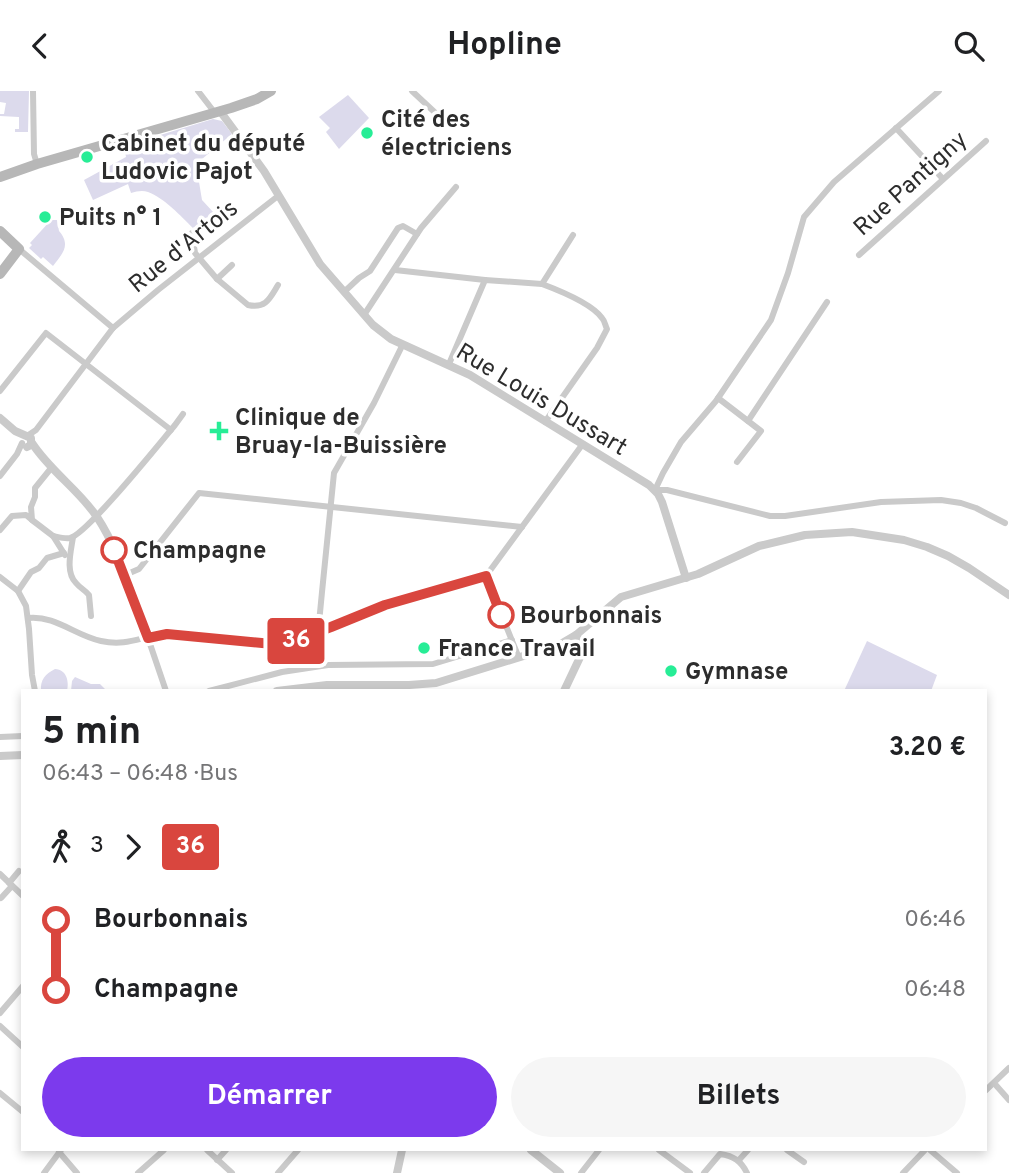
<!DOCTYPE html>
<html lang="fr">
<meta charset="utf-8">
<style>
:root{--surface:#fff;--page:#f6f6f6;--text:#202124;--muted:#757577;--accent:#7c3aed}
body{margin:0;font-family:Overpass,sans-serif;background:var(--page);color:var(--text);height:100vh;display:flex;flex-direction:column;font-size:26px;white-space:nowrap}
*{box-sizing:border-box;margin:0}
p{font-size:23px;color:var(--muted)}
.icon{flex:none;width:38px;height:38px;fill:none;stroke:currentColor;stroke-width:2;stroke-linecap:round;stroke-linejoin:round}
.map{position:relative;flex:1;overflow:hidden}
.sheet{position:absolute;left:21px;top:598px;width:966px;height:462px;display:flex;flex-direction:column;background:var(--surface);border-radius:0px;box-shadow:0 4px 10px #0003}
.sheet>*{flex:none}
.badge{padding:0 14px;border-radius:5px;font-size:24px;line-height:46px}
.map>.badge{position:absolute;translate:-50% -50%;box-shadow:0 0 0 4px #fff}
.legs{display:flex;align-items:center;gap:10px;height:77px;padding:0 21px;font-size:23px}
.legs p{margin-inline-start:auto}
.head{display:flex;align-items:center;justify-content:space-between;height:119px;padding:0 21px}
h1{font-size:38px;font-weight:700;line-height:52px}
.button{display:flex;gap:14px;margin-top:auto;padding:14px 21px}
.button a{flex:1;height:80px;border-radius:42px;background:var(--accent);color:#fff;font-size:28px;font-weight:700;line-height:80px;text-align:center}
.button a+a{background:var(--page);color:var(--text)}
ul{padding:0 21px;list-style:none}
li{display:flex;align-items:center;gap:24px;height:70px;font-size:26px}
li i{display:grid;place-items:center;width:10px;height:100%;margin:0 9px;background:currentColor}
li i::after{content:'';width:18px;height:18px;margin:-9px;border:5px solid;border-radius:50%;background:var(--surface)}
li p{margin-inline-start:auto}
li:first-child i{background:linear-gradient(#0000 50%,currentColor 0)}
li:last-child i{background:linear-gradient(currentColor 50%,#0000 0)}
header{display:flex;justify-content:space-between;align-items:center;height:91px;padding:0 21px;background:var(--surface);font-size:32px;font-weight:700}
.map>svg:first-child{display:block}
</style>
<header><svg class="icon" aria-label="back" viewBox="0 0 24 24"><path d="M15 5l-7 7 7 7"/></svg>Hopline<svg class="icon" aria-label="search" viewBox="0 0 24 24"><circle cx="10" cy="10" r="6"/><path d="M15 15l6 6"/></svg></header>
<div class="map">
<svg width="1009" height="1082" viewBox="0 0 1009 1082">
<rect width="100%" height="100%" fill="#fff"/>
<g fill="#dcdaec">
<polygon points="0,0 29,0 28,41 15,41 15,38 19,38 19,26 0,25 0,23 4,23 6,12 0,11"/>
<polygon points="348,4 369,27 339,58 326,41 330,37 319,26"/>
<path d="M213,28l9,2 10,13 -36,30 6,36 12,13 -21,15c-12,-12 -29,-30 -45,-36 -5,-2 -11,-1 -17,1l-3,-9 -35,16 -9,-20 42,-23 -2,-11z"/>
<path d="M51,129h6l2,11c12,14 4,22 -6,35l-10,-9 -2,2 -12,-11 3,-3 -2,-2z"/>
<polygon points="867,550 937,584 931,600 844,600"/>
<path d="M55,578c12,1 14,12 12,22h-26c-1,-11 4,-17 14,-22z"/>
<polygon points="75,586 91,593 100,593 107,600 71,600 72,590"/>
</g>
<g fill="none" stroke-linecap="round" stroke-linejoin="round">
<g stroke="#cacaca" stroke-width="6">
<polyline points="33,0 34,63 37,73"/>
<polyline points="198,0 215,22"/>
<polyline points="412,0 443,29"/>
<polyline points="939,0 834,91 804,126 788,182 771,229 716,310 681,351 663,382 655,399 667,399 770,425 785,425 881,411 941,409 961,412 976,417 1005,432"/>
<polyline points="896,37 943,88"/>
<polyline points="192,142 195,162 217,188 232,174"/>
<polyline points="19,158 113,237"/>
<polyline points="859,164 986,50"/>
<polyline points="395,179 485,189"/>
<path d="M217,188l31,26c18,4 22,-7 30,-20"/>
<path d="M542,193c16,6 50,20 60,34 3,3 3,7 5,11l-10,19 -52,74"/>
<polyline points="344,201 359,187 370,180 398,137 403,135 417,143"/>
<polyline points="364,224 421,137 456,96"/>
<polyline points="449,273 485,189 542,193 573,144"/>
<polyline points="0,300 46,242 171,339"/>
<polyline points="718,307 761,340 737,371"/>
<polyline points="748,330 827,211"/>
<polyline points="27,345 36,339 113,237 158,199 278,105"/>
<polyline points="0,385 17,363 22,352"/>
<polyline points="32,429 53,445 65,464"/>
<polyline points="0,439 12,425 26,424 32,429 31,416 35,406 35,397 52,376"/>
<path d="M53,445c5,1 12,3 17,2 17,-4 89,-94 105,-113l8,-11"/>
<path d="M73,446c-2,14 -8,35 3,46 4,5 9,7 13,12l2,21"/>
<polyline points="125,484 139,478 199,402 522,436"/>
<polyline points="486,485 519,567"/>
<polyline points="0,486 18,500 26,515 29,538 32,584 35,600"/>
<polyline points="18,500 31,481 39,477 47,467 64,462"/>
<path d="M28,527c27,-3 48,18 73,23 28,6 42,-6 66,-7l116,11 48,-18 54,-22 101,-29 96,-131"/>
<polyline points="321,540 319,532 322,501 334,382 374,312 403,253"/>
<polyline points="148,547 166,600"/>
<polyline points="209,600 282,581 328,574 433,573 512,549"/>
<polyline points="0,646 23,645"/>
<polyline points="0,783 23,805"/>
<polyline points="9,792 19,780"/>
<polyline points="1,807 12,795"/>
<polyline points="0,922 23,895"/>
<polyline points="0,935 23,956"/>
<polyline points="994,992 1009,1009"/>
<polyline points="985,1000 1009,977"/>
<polyline points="0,1002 23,1021"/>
<polyline points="207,1059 232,1082"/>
<polyline points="659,1059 690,1082"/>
<polyline points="787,1059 804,1071"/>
<polyline points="930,1059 957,1082"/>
<polyline points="59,1061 77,1082"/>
<polyline points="217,1069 226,1059"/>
<polyline points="739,1069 748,1059"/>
<polyline points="44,1082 61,1059"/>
<polyline points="138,1082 164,1059"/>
<polyline points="278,1082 298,1059"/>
<polyline points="581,1082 599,1059"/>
<path d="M704,1082l16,-19c14,2 21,7 27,19"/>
<polyline points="903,1082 925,1059"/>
</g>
<g stroke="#cacaca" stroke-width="8">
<polyline points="220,20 264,80 320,173 373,234 391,248 470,284 649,394 658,403 662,411 686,487"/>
<polyline points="0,327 15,340 31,347 31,354 27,356"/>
<path d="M32,352c18,28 47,47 65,74 24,36 34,81 51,121"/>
<polyline points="277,600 327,594 409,594 436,592 559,554 576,544 621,506 698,483 759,455 805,444 852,441 904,449 927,456 948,465 969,477 1009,504"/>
<polyline points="564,600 582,562 581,551 576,544"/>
<polyline points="0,665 23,664"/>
<polyline points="531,1059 560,1082"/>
<polyline points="397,1082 402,1059"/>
</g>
<g stroke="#b7b7b7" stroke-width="10">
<polyline points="0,86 37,73 231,17 257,8 271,0"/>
<polyline points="0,140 19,158 0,183"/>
</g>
</g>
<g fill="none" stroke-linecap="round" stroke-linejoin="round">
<g stroke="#fff" stroke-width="16">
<polyline id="line-1" points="114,459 148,547 167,543 283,554 331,536 385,514 486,485 501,524"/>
</g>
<use href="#line-1" stroke="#d9463e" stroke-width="10"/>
</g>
<g fill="#27ed96" stroke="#fff" stroke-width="2.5">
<circle cx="367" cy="42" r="7"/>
<circle cx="87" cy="66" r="7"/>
<circle cx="45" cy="126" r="7"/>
<path d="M215.5 329.5h7v7h7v7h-7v7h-7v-7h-7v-7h7z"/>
<circle cx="424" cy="557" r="7"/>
<circle cx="671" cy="580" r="7"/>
</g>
<g fill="#fff" stroke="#d9463e" stroke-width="3.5">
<circle cx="114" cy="459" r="12"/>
<circle cx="501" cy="524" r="12"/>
</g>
<g text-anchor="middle" stroke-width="7" stroke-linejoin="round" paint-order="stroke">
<g font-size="24" font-weight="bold" fill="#2d2d2d" stroke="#fff" text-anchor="start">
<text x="381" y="36">Cité des<tspan x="381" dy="28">électriciens</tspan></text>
<text x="101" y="60">Cabinet du député<tspan x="101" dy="28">Ludovic Pajot</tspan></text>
<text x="59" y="134">Puits n° 1</text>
<text x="235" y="334">Clinique de<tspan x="235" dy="28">Bruay-la-Buissière</tspan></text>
<text x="438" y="565">France Travail</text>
<text x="685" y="588">Gymnase</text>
</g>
<g font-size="24" fill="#2d2d2d" stroke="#fff">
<text transform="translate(910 92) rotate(-42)" y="8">Rue Pantigny</text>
<text transform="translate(183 155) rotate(-39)" y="8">Rue d'Artois</text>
<text transform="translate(542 308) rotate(31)" y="8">Rue Louis Dussart</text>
</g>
<g font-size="24" font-weight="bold" fill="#2d2d2d" stroke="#fff" text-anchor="start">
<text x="133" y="467">Champagne</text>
<text x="520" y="532">Bourbonnais</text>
</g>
</g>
</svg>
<b class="badge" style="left:296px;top:550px;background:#d9463e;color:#fff">36</b>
<section class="sheet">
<div class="head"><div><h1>5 min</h1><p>06:43 – 06:48 · Bus</p></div><b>3.20 €</b></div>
<div class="legs"><svg class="icon" aria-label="walk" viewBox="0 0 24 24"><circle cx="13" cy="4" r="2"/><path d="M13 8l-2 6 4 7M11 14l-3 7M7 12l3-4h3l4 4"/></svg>3<svg class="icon" aria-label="forward" viewBox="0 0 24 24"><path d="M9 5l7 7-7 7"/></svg><b class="badge" style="background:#d9463e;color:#fff">36</b></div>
<ul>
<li><i style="color:#d9463e"></i><b>Bourbonnais</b><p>06:46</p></li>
<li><i style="color:#d9463e"></i><b>Champagne</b><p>06:48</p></li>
</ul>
<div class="button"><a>Démarrer</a><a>Billets</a></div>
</section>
</div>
